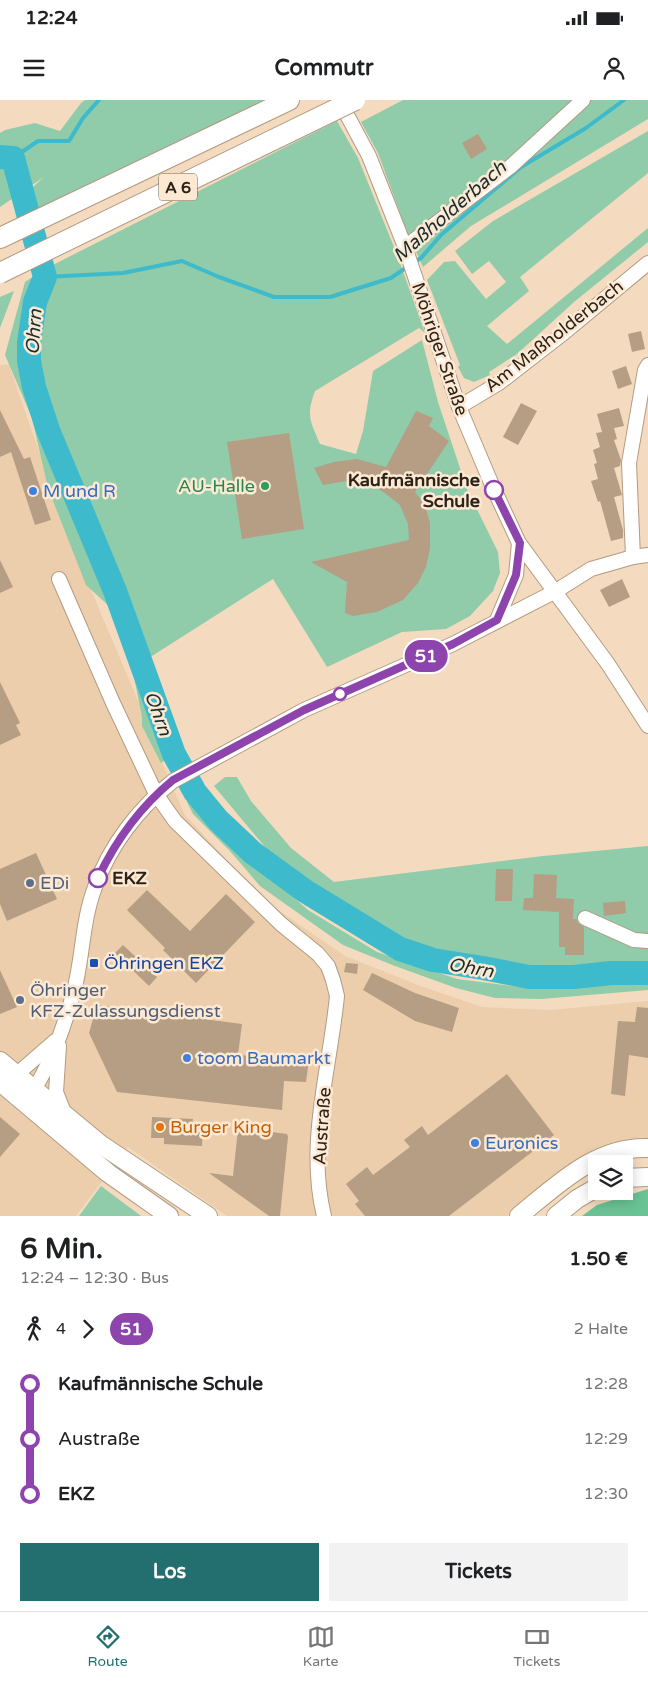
<!DOCTYPE html>
<html lang="de">
<meta charset="utf-8">
<style>
:root{--surface:#fff;--page:#f2f2f2;--text:#202124;--muted:#757577;--line:#e0e0e0;--accent:#236f70}
body{margin:0;font-family:"Varela Round",sans-serif;background:var(--page);color:var(--text);height:100vh;display:flex;flex-direction:column;font-size:19px;white-space:nowrap}
*{box-sizing:border-box;margin:0}
p{font-size:16px;color:var(--muted)}
.icon{flex:none;width:28px;height:28px;fill:none;stroke:currentColor;stroke-width:2;stroke-linecap:round;stroke-linejoin:round}
.map{position:relative;height:1116px;overflow:hidden}
.sheet{display:flex;flex-direction:column;background:var(--surface);flex:1}
.sheet>*{flex:none}
.badge{padding:0 10px;border-radius:16px;font-size:18px;line-height:32px}
.tools{position:absolute;left:588px;top:1055px;display:grid;gap:10px}
.tools a{display:grid;place-items:center;width:45px;height:45px;border-radius:0px;background:var(--surface);box-shadow:0 2px 12px #0003;font-size:25px}
.map>.badge{position:absolute;translate:-50% -50%;box-shadow:0 0 0 2px #fff}
.legs{display:flex;align-items:center;gap:8px;height:55px;padding:0 20px;font-size:16px}
.legs p{margin-inline-start:auto}
.head{display:flex;align-items:center;justify-content:space-between;height:85px;padding:0 20px}
h1{font-size:28px;font-weight:700;line-height:38px}
.button{display:flex;gap:10px;margin-top:auto;padding:10px 20px}
.button a{flex:1;height:58px;border-radius:0px;background:var(--accent);color:#fff;font-size:20px;font-weight:700;line-height:58px;text-align:center}
.button a+a{background:var(--page);color:var(--text)}
ul{padding:0 20px;list-style:none}
li{display:flex;align-items:center;gap:18px;height:55px;font-size:19px}
li i{display:grid;place-items:center;width:8px;height:100%;margin:0 6px;background:currentColor}
li i::after{content:'';width:12px;height:12px;margin:-6px;border:4px solid;border-radius:50%;background:var(--surface)}
li p{margin-inline-start:auto}
li:first-child i{background:linear-gradient(#0000 50%,currentColor 0)}
li:last-child i{background:linear-gradient(currentColor 50%,#0000 0)}
.status{display:flex;justify-content:space-between;align-items:center;height:35px;padding:0 25px;background:var(--surface);direction:ltr}
.status svg{height:14px;fill:currentColor}
header{display:flex;justify-content:space-between;align-items:center;height:65px;padding:0 20px;background:var(--surface);font-size:22px;font-weight:700}
.menu{display:flex;justify-content:space-around;align-items:center;height:70px;border-top:1px solid var(--line);background:var(--surface);font-size:14px;color:var(--muted)}
.menu a{display:grid;justify-items:center;gap:2px}
.menu .selected{color:var(--accent)}
.map>svg:first-child{display:block}
</style>
<div class="status"><b>12:24</b><svg viewBox="0 0 49 12"><path d="M0 12V9h3v3zM5 12V6h3v6zM10 12V3h3v9zM15 12V0h3v12zM26 1h20v11H26zM47 4h2v5h-2z"/></svg></div>
<header><svg class="icon" aria-label="menu" viewBox="0 0 24 24"><path d="M4 6h16M4 12h16M4 18h16"/></svg>Commutr<svg class="icon" aria-label="person" viewBox="0 0 24 24"><circle cx="12" cy="8" r="4"/><path d="M4 21q1-7 8-7t8 7"/></svg></header>
<div class="map">
<svg width="648" height="1116" viewBox="0 0 648 1116">
<rect width="100%" height="100%" fill="#f4dbbf"/>
<polygon fill="#ecceac" points="0,265 9,265 53,391 88,483 145,617 147,628 185,715 265,801 345,856 418,885 482,907 550,910 648,901 648,1043 549,1083 507,1116 227,1116 128,1047 76,1116 0,1116"/>
<g fill="#90cbaa">
<polygon points="85,0 273,0 37,111 23,96 44,77 0,107 0,33 5,30 35,23 60,31 81,3"/>
<polygon points="403,0 648,0 648,19 471,126 423,167 407,132 378,53 361,22"/>
<path d="M337,21l21,37 38,94 29,81 -6,-5 -104,63c-9,25 -5,29 5,53l36,10 7,-23 10,-60 49,-31 16,62 29,87 31,63 2,21 -7,18 -23,25 -24,13 -44,3 -75,35 -54,-88 -132,84 33,91 -13,9 -19,-37v-9l-9,-45 -24,-66 -23,-21 -38,-97 -16,-70 -27,-63 20,-73 18,-12z"/>
<polygon points="648,31 648,73 520,177 529,191 487,226 507,244 648,128 648,142 574,202 517,254 489,272 490,275 474,282 464,278 458,267 460,265 427,180 444,162 455,161 486,199 506,182 489,161 472,174 455,151 493,121"/>
<polygon points="14,191 0,228 0,197"/>
<polygon points="225,677 237,677 251,701 291,748 334,782 543,756 648,746 648,869 569,872 514,871 433,850 385,832 312,785 265,747 214,686"/>
<polygon points="194,694 201,704 230,738 259,767 308,810 377,852 457,879 529,888 560,888 648,882 648,890 541,899 495,898 456,888 395,866 343,845 260,786 230,751 193,714 187,702"/>
<polygon points="101,1086 141,1116 79,1116"/>
</g>
<polygon fill="#6ac395" points="648,1089 648,1116 582,1116 597,1105"/>
<g fill="none" stroke-linecap="round" stroke-linejoin="round">
<g stroke="#3dbbcc" stroke-width="4">
<polyline points="13,58 38,41 69,41 83,18 99,0"/>
<polyline points="413,163 421,158 441,135 521,67 586,28 624,0"/>
<polyline points="45,177 123,173 182,161 219,177 274,197 330,197 391,178 407,167"/>
</g>
<polyline stroke="#3dbbcc" stroke-width="24" points="0,57 13,58 45,177 35,202 29,243 29,261 34,287 48,330 115,491 174,654 195,692 218,720 253,753 305,791 400,849 433,860 483,868 529,877 574,877 611,873 648,873"/>
</g>
<g fill="#b59e83">
<polygon points="478,34 487,49 471,59 462,43"/>
<polygon points="641,231 645,249 632,252 628,234"/>
<polygon points="626,266 632,284 618,289 612,271"/>
<polygon points="521,303 537,311 518,345 503,337"/>
<polygon points="619,308 624,326 614,328 617,339 614,340 621,360 620,366 614,368 622,395 614,397 623,430 623,438 611,441 600,401 598,402 591,381 598,379 594,364 597,363 593,350 600,347 596,333 602,332 597,314"/>
<polygon points="0,310 24,359 30,357 51,420 35,425 11,352 0,357"/>
<polygon points="416,311 433,318 429,326 449,341 415,392 425,405 430,423 430,448 426,467 418,483 403,500 377,512 353,516 345,513 347,482 311,462 409,440 408,424 400,405 385,393 370,384 346,381 323,385 314,368 334,362 357,359 386,367"/>
<polygon points="289,333 304,429 242,439 227,342"/>
<polygon points="0,460 13,487 0,493"/>
<polygon points="622,479 630,497 609,507 600,490"/>
<polygon points="0,582 20,623 16,625 21,635 0,645"/>
<polygon points="36,753 57,799 7,821 0,804 0,769"/>
<polygon points="496,769 513,769 512,801 495,801"/>
<polygon points="534,774 557,775 556,798 574,799 573,819 576,819 578,823 584,827 584,855 565,855 565,847 559,847 559,812 523,810 524,798 533,798"/>
<polygon points="147,790 190,831 226,794 255,822 196,883 163,850 165,848 127,810"/>
<polygon points="625,801 626,813 604,816 603,803"/>
<polygon points="123,845 157,877 149,886 115,853"/>
<polygon points="346,863 358,864 357,874 344,872"/>
<polygon points="0,870 17,907 0,914"/>
<polygon points="372,873 415,893 459,908 452,932 415,921 363,890"/>
<polygon points="97,905 242,924 238,955 309,960 306,982 284,981 282,1010 117,992 89,933"/>
<polygon points="637,907 648,908 648,958 629,955 625,996 611,994 618,921 635,922"/>
<polygon points="507,974 554,1035 449,1116 365,1116 355,1104 359,1101 346,1084 367,1067 373,1075 410,1047 404,1040 422,1026 428,1035"/>
<polygon points="0,1017 20,1034 0,1057"/>
<polygon points="152,1017 193,1019 192,1024 203,1025 202,1046 164,1044 164,1038 151,1038"/>
<polygon points="242,1028 287,1034 288,1037 280,1116 269,1116 209,1073 233,1076 238,1029"/>
</g>
<g fill="none" stroke-linecap="round" stroke-linejoin="round">
<g stroke="#b29b81" stroke-width="16">
<g id="minor">
<polyline points="339,0 369,56 405,147 459,307 492,385 519,443 608,564 648,626"/>
<polyline points="405,147 510,67 583,0"/>
<polyline points="459,307 499,283 561,235 648,163"/>
<polyline points="633,457 629,363 645,270 648,265"/>
<path d="M59,479l54,124 43,91 19,27 106,103 37,30 10,12 5,14 4,16c-7,73 -31,147 -13,220"/>
<polyline points="497,520 516,475 519,443"/>
<polyline points="585,818 634,840 648,841"/>
<polyline points="59,946 56,992 65,1015"/>
<polyline points="16,975 55,941"/>
<path d="M34,990c18,-30 31,-65 40,-99 9,-34 8,-70 21,-104 15,-42 44,-79 78,-106l131,-71 149,-66 103,-53 35,-22 42,-12 15,-2"/>
</g>
</g>
<g stroke="#b29b81" stroke-width="20">
<g id="major">
<polyline points="0,961 100,1044 208,1116"/>
<polyline points="0,982 108,1073 169,1116"/>
<polyline points="624,1078 648,1077"/>
<path d="M519,1116c38,-31 77,-70 129,-68"/>
<polyline points="556,1116 577,1099 596,1088"/>
</g>
</g>
<g stroke="#b29b81" stroke-width="22">
<polyline id="highway" points="0,138 289,0"/>
</g>
<use href="#minor" stroke="#fff" stroke-width="14"/>
<use href="#major" stroke="#fff" stroke-width="18"/>
<use href="#highway" stroke="#fff" stroke-width="20"/>
<g stroke="#b29b81" stroke-width="22" stroke-linecap="butt">
<polyline id="highway-bridge" points="0,173 355,0"/>
</g>
<use href="#highway-bridge" stroke="#fff" stroke-width="20"/>
</g>
<g fill="none" stroke-linecap="round" stroke-linejoin="round">
<g stroke="#fff" stroke-width="11">
<path id="line-1" d="M98,778c18,-38 42,-71 75,-98l131,-70 149,-66 44,-24 19,-45 4,-32 -26,-53"/>
</g>
<use href="#line-1" stroke="#8e44ad" stroke-width="8"/>
</g>
<circle fill="#2e9e5b" stroke="#fde9d3" stroke-width="2" cx="265" cy="386" r="5"/>
<g fill="#fff" stroke="#8e44ad" stroke-width="2.5">
<circle cx="494" cy="390" r="9"/>
<circle cx="340" cy="594" r="6"/>
<circle cx="98" cy="778" r="9"/>
</g>
<g fill="#3f7fe0" stroke="#fde9d3" stroke-width="2">
<circle cx="33" cy="391" r="5"/>
<circle cx="187" cy="958" r="5"/>
<circle cx="475" cy="1043" r="5"/>
</g>
<g fill="#5c6f8a" stroke="#fde9d3" stroke-width="2">
<circle cx="30" cy="783" r="5"/>
<circle cx="20" cy="900" r="5"/>
</g>
<rect fill="#1a4fb4" stroke="#fde9d3" stroke-width="2" x="89" y="858" width="10" height="10" rx="2.5"/>
<circle fill="#e8710a" stroke="#fde9d3" stroke-width="2" cx="160" cy="1027" r="5"/>
<g text-anchor="middle" stroke-width="5" stroke-linejoin="round" paint-order="stroke">
<rect fill="#fde9d3" stroke="#6b5e50" stroke-width="1" x="159" y="73.5" width="38" height="27" rx="4"/>
<g font-size="16" font-weight="bold" fill="#2c2318">
<text x="178" y="93">A 6</text>
</g>
<g font-size="18" fill="#2c2318" stroke="#fde9d3">
<text transform="translate(554 236) rotate(-38)" y="6">Am Maßholderbach</text>
<text transform="translate(440 249) rotate(71)" y="6">Möhriger Straße</text>
<text transform="translate(322 1026) rotate(-86)" y="6">Austraße</text>
</g>
<g font-size="18" font-weight="bold" fill="#2c2318" stroke="#fde9d3" text-anchor="end">
<text x="480" y="386">Kaufmännische<tspan x="480" dy="21">Schule</tspan></text>
<text x="112" y="784" text-anchor="start">EKZ</text>
</g>
<g font-size="18" fill="#27864d" stroke="#fde9d3" text-anchor="end">
<text x="255" y="392">AU-Halle</text>
</g>
<g font-size="18" fill="#366cbe" stroke="#fde9d3" text-anchor="start">
<text x="43" y="397">M und R</text>
<text x="197" y="964">toom Baumarkt</text>
<text x="485" y="1049">Euronics</text>
</g>
<g font-size="18" fill="#4e5e75" stroke="#fde9d3" text-anchor="start">
<text x="40" y="789">EDi</text>
<text x="30" y="896">Öhringer<tspan x="30" dy="21">KFZ-Zulassungsdienst</tspan></text>
</g>
<g font-size="18" fill="#164399" stroke="#fde9d3" text-anchor="start">
<text x="104" y="869">Öhringen EKZ</text>
</g>
<g font-size="18" fill="#c56008" stroke="#fde9d3" text-anchor="start">
<text x="170" y="1033">Burger King</text>
</g>
<g font-size="19" font-style="italic" fill="#182d30" stroke="#fde9d3">
<text transform="translate(449 111) rotate(-41)" y="7">Maßholderbach</text>
<text transform="translate(33 232) rotate(-86)" y="7">Ohrn</text>
<text transform="translate(159 613) rotate(70)" y="7">Ohrn</text>
<text transform="translate(471 867) rotate(10)" y="7">Ohrn</text>
</g>
</g>
</svg>
<div class="tools">
<a><svg class="icon" aria-label="layers" viewBox="0 0 24 24"><path d="M12 4l9 5-9 5-9-5zM3 14l9 5 9-5"/></svg></a>
</div>
<b class="badge" style="left:426px;top:556px;background:#8e44ad;color:#fff">51</b>
</div>
<section class="sheet">
<div class="head"><div><h1>6 Min.</h1><p>12:24 – 12:30 · Bus</p></div><b>1.50 €</b></div>
<div class="legs"><svg class="icon" aria-label="walk" viewBox="0 0 24 24"><circle cx="13" cy="4" r="2"/><path d="M13 8l-2 6 4 7M11 14l-3 7M7 12l3-4h3l4 4"/></svg>4<svg class="icon" aria-label="forward" viewBox="0 0 24 24"><path d="M9 5l7 7-7 7"/></svg><b class="badge" style="background:#8e44ad;color:#fff">51</b><p>2 Halte</p></div>
<ul>
<li><i style="color:#8e44ad"></i><b>Kaufmännische Schule</b><p>12:28</p></li>
<li><i style="color:#8e44ad"></i><span>Austraße</span><p>12:29</p></li>
<li><i style="color:#8e44ad"></i><b>EKZ</b><p>12:30</p></li>
</ul>
<div class="button"><a>Los</a><a>Tickets</a></div>
</section>
<nav class="menu">
<a class="selected"><svg class="icon" aria-label="directions" viewBox="0 0 24 24"><path d="M12 3l9 9-9 9-9-9zM9 14v-3h6M13 9l2 2-2 2"/></svg>Route</a>
<a><svg class="icon" aria-label="map" viewBox="0 0 24 24"><path d="M3 6l6-2 6 2 6-2v14l-6 2-6-2-6 2zM9 4v14M15 6v14"/></svg>Karte</a>
<a><svg class="icon" aria-label="tickets" viewBox="0 0 24 24"><path d="M3 7h18v10H3zM15 7v10"/></svg>Tickets</a>
</nav>
